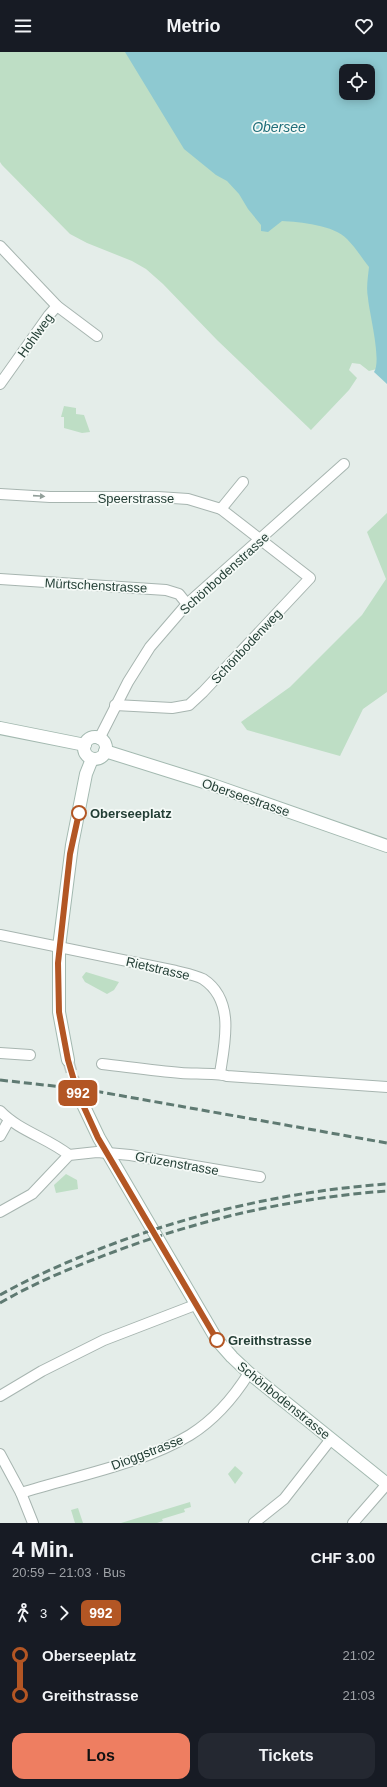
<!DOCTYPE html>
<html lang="de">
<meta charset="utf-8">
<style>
:root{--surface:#171b24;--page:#242831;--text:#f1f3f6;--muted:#9ea1a6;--accent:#ee7e61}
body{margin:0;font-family:Helvetica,sans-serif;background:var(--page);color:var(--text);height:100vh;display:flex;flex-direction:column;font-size:15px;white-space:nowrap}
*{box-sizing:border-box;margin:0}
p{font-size:13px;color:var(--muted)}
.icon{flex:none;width:22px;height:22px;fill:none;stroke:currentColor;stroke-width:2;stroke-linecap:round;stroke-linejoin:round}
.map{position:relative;height:1471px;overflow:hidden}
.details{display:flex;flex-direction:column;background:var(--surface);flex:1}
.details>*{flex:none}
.badge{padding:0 8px;border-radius:6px;font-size:14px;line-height:26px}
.buttons{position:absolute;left:339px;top:12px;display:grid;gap:8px}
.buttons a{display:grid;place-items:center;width:36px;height:36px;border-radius:8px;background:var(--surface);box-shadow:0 2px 10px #0003;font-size:20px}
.map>.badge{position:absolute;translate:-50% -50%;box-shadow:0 0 0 2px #fff}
.legs{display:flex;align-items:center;gap:6px;height:44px;padding:0 12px;font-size:13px}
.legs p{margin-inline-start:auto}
.headline{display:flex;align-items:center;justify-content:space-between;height:68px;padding:0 12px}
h1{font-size:22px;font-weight:700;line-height:30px}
.button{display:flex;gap:8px;margin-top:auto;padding:8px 12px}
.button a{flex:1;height:46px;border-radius:12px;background:var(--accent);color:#111;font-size:16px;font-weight:700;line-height:46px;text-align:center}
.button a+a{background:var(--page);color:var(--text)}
ul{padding:0 12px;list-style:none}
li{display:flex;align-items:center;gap:14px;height:40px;font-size:15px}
li i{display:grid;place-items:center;width:6px;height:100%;margin:0 5px;background:currentColor}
li i::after{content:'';width:10px;height:10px;margin:-5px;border:3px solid;border-radius:50%;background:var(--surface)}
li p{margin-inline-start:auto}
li:first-child i{background:linear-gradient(#0000 50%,currentColor 0)}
li:last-child i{background:linear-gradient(currentColor 50%,#0000 0)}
header{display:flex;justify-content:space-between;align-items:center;height:52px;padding:0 12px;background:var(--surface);font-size:18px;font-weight:700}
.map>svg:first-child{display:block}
</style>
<header><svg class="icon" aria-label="menu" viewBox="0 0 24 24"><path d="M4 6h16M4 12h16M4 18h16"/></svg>Metrio<svg class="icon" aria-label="heart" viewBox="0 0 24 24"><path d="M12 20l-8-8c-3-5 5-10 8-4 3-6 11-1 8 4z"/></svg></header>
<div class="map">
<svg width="387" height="1471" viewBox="0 0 387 1471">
<rect width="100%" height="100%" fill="#e4ede9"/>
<g fill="#bedec5">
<polygon points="0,0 270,0 376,128 377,317 369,319 360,312 352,311 349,318 357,326 349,338 311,378 217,288 163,232 146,217 132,209 87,191 70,182 2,113 0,110"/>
<polygon points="64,354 76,356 76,362 84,363 90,380 82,381 64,376 64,365 61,365"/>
<polygon points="387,461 387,640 363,657 340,704 247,678 241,670 290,635 362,563 386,527 367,480"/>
<polygon points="86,920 119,930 114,938 107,942 85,930 82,925"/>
<polygon points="66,1122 77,1128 78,1137 56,1141 54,1133"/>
<polygon points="235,1414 243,1421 235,1432 228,1422"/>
<polygon points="190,1450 191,1455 184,1457 185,1460 162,1467 163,1469 157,1471 121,1471"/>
<polygon points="78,1456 83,1471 75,1471 71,1458"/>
</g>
<path fill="#8ec9d1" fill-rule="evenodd" d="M125,0h262v332l-13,-12c8,-11 -5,-60 -6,-74 -2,-10 0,-21 1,-31 -7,-9 -14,-20 -22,-28 -13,-14 -47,-17 -65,-18l-14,11 -7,-1v-6l-13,-16 -9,-15 -12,-13 -11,-6 -32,-26zM346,19h22v22h-22z"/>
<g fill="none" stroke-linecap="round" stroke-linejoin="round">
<polyline stroke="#becac5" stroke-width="12" stroke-dasharray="12 6" stroke-linecap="butt" points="68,1008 78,1042"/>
<g stroke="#a7b5b0" stroke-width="12">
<g id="street">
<polyline points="0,194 57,254 97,284"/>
<polyline points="0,332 49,263 57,254"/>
<polyline points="0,442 50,445 158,445 188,447 221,457 310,526 203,640 189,653 172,656 115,653"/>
<polyline points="221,457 243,430"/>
<polyline points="0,527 166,538 179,542 187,552"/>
<polyline points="99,687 128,630 150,595 187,552 344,412"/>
<path d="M0,883l176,36c8,2 19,4 27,8 32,21 22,63 17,94"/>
<polyline points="0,1001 30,1003"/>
<path d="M102,1012c26,3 53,7 79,9 12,1 37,0 46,3l160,11"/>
<path d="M0,1059c19,20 48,27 69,44"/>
<polyline points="0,1084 9,1068"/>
<polyline points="0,1160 32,1142 69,1103 97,1100 130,1103 260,1125"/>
<polyline points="0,1344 42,1319 104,1288 195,1253"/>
<polyline points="0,1402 21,1441 33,1471"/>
<path d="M21,1441c54,-17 121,-29 169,-58 24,-15 44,-38 59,-62"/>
<polyline points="254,1471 284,1447 331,1387"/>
<polyline points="353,1471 387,1432"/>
</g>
</g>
<g stroke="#a3b9b0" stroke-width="14">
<g id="secondary">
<polyline points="0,676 85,693"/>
<circle cx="95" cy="696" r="11"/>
<polyline points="105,699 207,731 387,794"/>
<polyline points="68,1008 59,960 59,895 72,793 86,722 92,707"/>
<polyline points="78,1042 99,1086 217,1288 232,1305 249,1321 387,1432"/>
</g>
</g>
<use href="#street" stroke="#fff" stroke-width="10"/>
<use href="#secondary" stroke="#fff" stroke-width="12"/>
<g stroke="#5f7a72" stroke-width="3" stroke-dasharray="8 4" stroke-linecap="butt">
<polyline points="0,1028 89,1038 387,1091"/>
<path d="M0,1243c32,-18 67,-33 102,-47 91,-35 187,-57 285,-64"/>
<path d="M0,1251c34,-20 71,-35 108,-49 90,-34 182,-56 279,-63"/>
</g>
</g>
<defs><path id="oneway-solid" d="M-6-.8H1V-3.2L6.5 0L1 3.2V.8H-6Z"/></defs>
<use fill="#929f9a" href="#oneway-solid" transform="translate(39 444) rotate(4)"/>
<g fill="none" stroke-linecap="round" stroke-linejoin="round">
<g stroke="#fff" stroke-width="9">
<polyline id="line-1" points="79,761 70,802 58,911 59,960 68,1008 78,1042 98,1086 217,1288"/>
</g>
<use href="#line-1" stroke="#b35624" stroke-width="6"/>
</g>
<g fill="#fff" stroke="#b35624" stroke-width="2">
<circle cx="79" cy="761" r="7"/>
<circle cx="217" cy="1288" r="7"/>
</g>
<g text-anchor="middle" stroke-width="3.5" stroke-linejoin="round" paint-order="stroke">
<g font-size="13" fill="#243f36" stroke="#f5faf7">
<text transform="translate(35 283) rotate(-54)" y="5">Hohlweg</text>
<text x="136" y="451">Speerstrasse</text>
<text transform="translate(224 521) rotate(-42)" y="5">Schönbodenstrasse</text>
<text transform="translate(96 533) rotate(3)" y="5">Mürtschenstrasse</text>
<text transform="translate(246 594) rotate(-47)" y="5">Schönbodenweg</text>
<text transform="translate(246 745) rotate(19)" y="5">Oberseestrasse</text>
<text transform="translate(158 916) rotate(13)" y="5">Rietstrasse</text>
<text transform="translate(177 1111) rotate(10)" y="5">Grüzenstrasse</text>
<text transform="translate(284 1348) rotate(39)" y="5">Schönbodenstrasse</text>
<text transform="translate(147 1400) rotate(-21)" y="5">Dioggstrasse</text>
</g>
<g font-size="13" font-weight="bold" fill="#243f36" stroke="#f5faf7" text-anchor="start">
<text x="90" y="766">Oberseeplatz</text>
<text x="228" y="1293">Greithstrasse</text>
</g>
<g font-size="14" font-style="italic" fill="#1f6e7a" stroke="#f5faf7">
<text x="279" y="80">Obersee</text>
</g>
</g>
</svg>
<div class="buttons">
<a><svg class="icon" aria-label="locate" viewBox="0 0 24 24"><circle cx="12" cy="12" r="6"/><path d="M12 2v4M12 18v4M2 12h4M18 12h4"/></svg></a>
</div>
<b class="badge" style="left:78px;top:1041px;background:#b35624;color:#fff">992</b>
</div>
<section class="details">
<div class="headline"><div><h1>4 Min.</h1><p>20:59 – 21:03 · Bus</p></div><b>CHF 3.00</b></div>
<div class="legs"><svg class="icon" aria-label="walk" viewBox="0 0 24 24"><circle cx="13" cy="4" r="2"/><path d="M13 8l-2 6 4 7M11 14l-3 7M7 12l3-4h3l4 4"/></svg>3<svg class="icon" aria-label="forward" viewBox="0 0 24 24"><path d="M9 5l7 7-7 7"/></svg><b class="badge" style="background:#b35624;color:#fff">992</b></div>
<ul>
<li><i style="color:#b35624"></i><b>Oberseeplatz</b><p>21:02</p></li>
<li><i style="color:#b35624"></i><b>Greithstrasse</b><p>21:03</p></li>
</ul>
<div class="button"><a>Los</a><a>Tickets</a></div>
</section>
